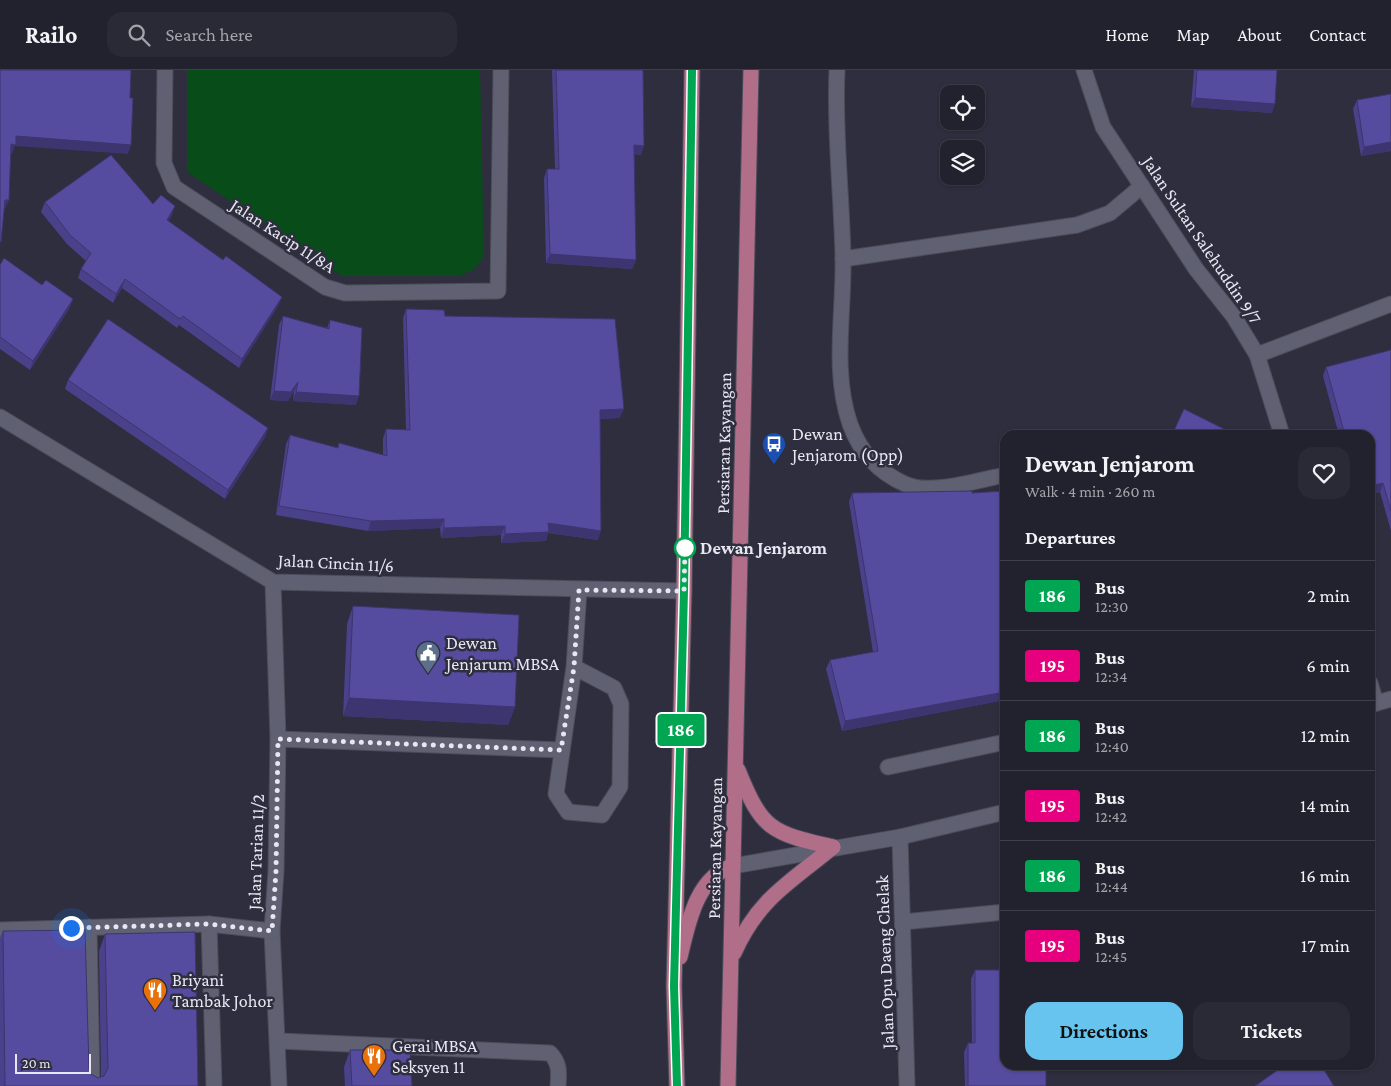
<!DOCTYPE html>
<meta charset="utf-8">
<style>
:root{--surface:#22222e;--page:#2a2a36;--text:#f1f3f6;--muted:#a2a4aa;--line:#3f3f4a;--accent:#66c4ef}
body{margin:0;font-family:"Crimson Pro",serif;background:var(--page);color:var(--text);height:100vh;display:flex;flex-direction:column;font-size:19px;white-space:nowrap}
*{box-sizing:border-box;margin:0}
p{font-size:16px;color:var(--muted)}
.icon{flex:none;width:28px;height:28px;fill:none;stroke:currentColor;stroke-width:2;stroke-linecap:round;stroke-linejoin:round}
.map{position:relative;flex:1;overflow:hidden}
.sheet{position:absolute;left:1000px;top:360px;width:375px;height:640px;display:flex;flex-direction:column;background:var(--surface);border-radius:15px;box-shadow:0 1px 4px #0004,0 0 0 1px var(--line)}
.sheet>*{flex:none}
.badge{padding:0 10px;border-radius:4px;font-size:18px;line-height:32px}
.buttons{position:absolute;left:940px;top:15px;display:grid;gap:10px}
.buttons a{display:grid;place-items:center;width:45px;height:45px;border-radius:10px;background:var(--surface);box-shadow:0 1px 4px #0004,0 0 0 1px var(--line);font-size:25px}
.scale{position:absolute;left:15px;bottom:12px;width:76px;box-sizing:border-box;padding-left:5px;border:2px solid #e6e7f1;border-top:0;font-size:14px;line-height:18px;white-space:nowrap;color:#e6e7f1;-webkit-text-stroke:4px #2e2e3e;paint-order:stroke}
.you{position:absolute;width:25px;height:25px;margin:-12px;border:4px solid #fff;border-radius:50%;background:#1a73e8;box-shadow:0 0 0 8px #1a73e833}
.map>.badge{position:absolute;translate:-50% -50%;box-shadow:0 0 0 2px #fff}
h2{padding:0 25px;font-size:19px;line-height:45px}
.round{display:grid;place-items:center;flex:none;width:52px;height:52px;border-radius:15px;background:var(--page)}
.overview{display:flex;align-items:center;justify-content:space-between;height:85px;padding:0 25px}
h1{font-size:24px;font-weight:700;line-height:38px}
.button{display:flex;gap:10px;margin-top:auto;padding:10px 25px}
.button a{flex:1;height:58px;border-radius:15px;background:var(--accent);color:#111;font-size:20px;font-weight:700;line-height:58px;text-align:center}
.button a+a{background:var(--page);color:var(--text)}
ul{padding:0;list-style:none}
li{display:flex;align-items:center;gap:15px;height:70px;padding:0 25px;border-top:1px solid var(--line)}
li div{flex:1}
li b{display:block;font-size:19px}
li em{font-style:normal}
li .badge{min-width:55px;font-weight:700;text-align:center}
header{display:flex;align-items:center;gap:30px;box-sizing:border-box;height:70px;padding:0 25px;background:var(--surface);border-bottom:1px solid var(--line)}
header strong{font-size:24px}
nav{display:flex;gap:28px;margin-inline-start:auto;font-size:18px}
.search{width:350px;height:45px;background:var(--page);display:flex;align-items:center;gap:12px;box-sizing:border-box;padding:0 18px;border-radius:15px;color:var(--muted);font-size:19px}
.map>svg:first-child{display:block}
</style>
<header>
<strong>Railo</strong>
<div class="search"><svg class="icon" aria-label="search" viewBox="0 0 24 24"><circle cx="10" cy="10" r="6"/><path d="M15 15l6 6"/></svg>Search here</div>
<nav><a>Home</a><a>Map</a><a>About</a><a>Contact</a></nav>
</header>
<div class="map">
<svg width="1391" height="1016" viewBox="0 0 1391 1016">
<rect width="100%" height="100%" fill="#2e2e3e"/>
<polygon fill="#084c1a" points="187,0 480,0 484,186 475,199 459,206 342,206 187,102"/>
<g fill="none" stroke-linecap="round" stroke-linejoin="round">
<g stroke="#4d4c59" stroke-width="17">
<g id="minor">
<polyline points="165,0 164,93 174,117 325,217 345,223 498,221 501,0"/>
<path d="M837,0c-3,63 5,126 6,189 1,55 -11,113 7,165 10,28 28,48 55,60 25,12 73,-4 100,-9"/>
<polyline points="1084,0 1103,57 1196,199 1234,247 1257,285 1282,365"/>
<polyline points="843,189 1077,155 1110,143 1142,116"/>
<polyline points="1257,285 1391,234"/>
<polyline points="0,347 273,512 684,521"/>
<polyline points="273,512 278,669 276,801 272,861 279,1016"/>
<polyline points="574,597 614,618 621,634 620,717 602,745 568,742 556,724 574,597 579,520"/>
<polyline points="1370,613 1376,633"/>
<polyline points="1370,635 1391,629"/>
<polyline points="278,669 561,680"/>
<polyline points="888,697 1005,672"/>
<polyline points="900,767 907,1016"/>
<polyline points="733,796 900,767 1005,742"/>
<polyline points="903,852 1005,842"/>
<polyline points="209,854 214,1016"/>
<polyline points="89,857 92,1016"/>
<polyline points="0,860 209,854 272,861"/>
<path d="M279,971l271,12c10,10 9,20 8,33"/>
</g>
</g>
<g stroke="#4d4c59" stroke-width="17">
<g id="major">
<path d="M738,700c24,60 33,63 95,77"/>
<path d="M734,883c24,-54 55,-70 99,-106"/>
<path d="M680,887c8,-33 16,-80 53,-91"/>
<polyline points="677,1016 674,916 684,521 692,0"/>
<polyline points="728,1016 751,0"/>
</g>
</g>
<use href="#minor" stroke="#5f6071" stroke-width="15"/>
<use href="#major" stroke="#b16e88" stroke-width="15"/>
</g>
<g fill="#494189">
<polygon points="552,0 643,0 641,85 634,84 636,190 632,199 546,193 544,108 547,99 555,99"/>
<polygon points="1194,0 1277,0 1272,43 1191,37"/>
<polygon points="1391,24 1391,81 1361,86 1353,39 1357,30"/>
<polygon points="45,132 153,134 172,145 168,151 223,190 282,227 278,236 239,298 179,255 177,258 122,218 113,233 78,208 81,199 86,191 67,174 41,142"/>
<polygon points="0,195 73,229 69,239 30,300 0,279"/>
<polygon points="406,239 445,246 620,348 600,349 598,470 548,463 546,471 501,473 501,465 441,468 440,458 368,461 276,445 286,374 290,365 337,378 339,373 383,385 383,368 386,359 406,360 403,248"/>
<polygon points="283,246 327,258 330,250 356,335 293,331 294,321 288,331 270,330 279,255"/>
<polygon points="1391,280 1391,461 1380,422 1370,424 1370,365 1339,365 1323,306 1326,297"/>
<polygon points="68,310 268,358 265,367 225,429 65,319"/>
<polygon points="1005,421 1005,630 842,661 826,599 830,590 873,582 849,432 852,423 972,423"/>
<polygon points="353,536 515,637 508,655 343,646 347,554"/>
<polygon points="3,861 91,1004 98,1008 101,1007 99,881 105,864 198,1016 0,1016 0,868"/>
<polygon points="975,900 1046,1016 965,1016 964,982 968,973 972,973 971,909"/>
<polygon points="350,980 412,1016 345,1016 344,997"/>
</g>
<g fill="#3c356f">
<polygon points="1195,28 1275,34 1272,43 1191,37"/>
<polygon points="16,66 131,75 128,84 15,76 12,84 8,83 11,74"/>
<polygon points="1391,72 1391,81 1361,86 1364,77"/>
<polygon points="634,75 644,76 641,85 631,84"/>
<polygon points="5,130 9,130 5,139 2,139"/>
<polygon points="175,136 172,145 164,159 167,150"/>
<polygon points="550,184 636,190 632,199 546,193"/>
<polygon points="125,209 122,218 113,233 116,224"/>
<polygon points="282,227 278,236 239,298 242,289"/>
<polygon points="73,229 69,239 30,300 33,291"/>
<polygon points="298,312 294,321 288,331 270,330 274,321"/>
<polygon points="296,322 359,326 356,335 293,331"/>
<polygon points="624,339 620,348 597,349 600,340"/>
<polygon points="268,358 265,367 225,429 228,420"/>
<polygon points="1383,413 1380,422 1370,424 1370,416"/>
<polygon points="444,449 440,458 368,461 371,451"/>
<polygon points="548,453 601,461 598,470 548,463 546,471 501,473 505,464"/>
<polygon points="505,456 501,465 441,468 444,458"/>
<polygon points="1005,622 1005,630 842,661 845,651"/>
<polygon points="349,628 515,637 508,655 343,646"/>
</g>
<g fill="#554c9f" stroke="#3c356f">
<polygon points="0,0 131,0 130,28 133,28 131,75 16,66 16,75 11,74 9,130 5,130 1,172 0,172"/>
<polygon points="556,0 643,0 644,76 634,75 636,190 550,184 547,99 559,99"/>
<polygon points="1197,0 1277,0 1275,34 1195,28"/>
<polygon points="1391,24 1391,72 1364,77 1357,30"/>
<polygon points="111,85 153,134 161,125 175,136 167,150 223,190 226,186 282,227 242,289 183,246 180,249 125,209 116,224 81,199 91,183 70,165 45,132"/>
<polygon points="4,188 42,215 46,210 73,229 33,291 0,267 0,195"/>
<polygon points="406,239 444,240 445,246 615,249 624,339 600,340 601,461 548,453 549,462 505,464 505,456 444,458 444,449 371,451 279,436 290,365 338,378 339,373 387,386 386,359 410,360"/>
<polygon points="283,246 329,259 330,250 362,258 359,326 296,322 298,312 291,322 274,321"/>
<polygon points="108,249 268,358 228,420 68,310"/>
<polygon points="1391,280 1391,441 1383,413 1370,416 1370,365 1345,365 1326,297"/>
<polygon points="1184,339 1236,365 1172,365"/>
<polygon points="972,421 972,423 1005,421 1005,622 845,651 830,590 878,581 852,423"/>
<polygon points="353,536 519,545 515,637 349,628"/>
<polygon points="85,860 89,999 91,1004 98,1008 104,1006 108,998 105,864 195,862 198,1016 5,1016 3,861"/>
<polygon points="975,900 1005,900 1005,995 1046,995 1046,1016 968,1016 968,973 975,973"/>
<polygon points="350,980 410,980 412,1016 352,1016"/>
<polygon points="1285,995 1321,995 1334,1016 1255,1016"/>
</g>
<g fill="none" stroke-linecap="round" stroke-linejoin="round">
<g stroke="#fff" stroke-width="11">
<polyline id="line" points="677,1016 674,916 684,521 692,0"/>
</g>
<use href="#line" stroke="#00a651" stroke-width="8"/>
<polyline stroke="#e6e7f1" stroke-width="5" stroke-dasharray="0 9" points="71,858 209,854 272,861 276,801 278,669 561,680 574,597 579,520 684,521 685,478"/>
</g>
<defs>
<g id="bus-pin" transform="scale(1.25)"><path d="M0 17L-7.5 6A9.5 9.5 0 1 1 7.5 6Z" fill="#1a4fb4" stroke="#2e2e3e"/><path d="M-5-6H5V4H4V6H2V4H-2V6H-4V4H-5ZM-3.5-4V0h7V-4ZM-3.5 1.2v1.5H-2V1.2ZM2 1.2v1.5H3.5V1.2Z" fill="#fff"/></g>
<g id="civic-pin" transform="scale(1.25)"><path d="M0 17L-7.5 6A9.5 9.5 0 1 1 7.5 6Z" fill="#5c6f8a" stroke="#2e2e3e"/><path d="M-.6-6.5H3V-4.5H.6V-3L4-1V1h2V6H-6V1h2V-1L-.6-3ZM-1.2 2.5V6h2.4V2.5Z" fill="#fff"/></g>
<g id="restaurant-pin" transform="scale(1.25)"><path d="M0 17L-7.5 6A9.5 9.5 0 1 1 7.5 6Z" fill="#e8710a" stroke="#2e2e3e"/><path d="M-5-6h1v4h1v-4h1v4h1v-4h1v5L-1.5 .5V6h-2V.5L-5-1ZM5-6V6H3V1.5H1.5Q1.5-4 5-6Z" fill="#fff"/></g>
</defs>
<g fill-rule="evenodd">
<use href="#bus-pin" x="774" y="374"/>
<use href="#civic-pin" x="428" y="583"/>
<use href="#restaurant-pin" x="155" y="920"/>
<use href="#restaurant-pin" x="374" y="986"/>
</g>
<circle fill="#fff" stroke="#00a651" stroke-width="2.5" cx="685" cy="478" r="10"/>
<g text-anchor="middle" stroke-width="5" stroke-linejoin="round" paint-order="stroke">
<g font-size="18" fill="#e6e7f1" stroke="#2e2e3e">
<text transform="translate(283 166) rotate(33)" y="6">Jalan Kacip 11/8A</text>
<text transform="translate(1202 170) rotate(56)" y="6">Jalan Sultan Salehuddin 9/7</text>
<text transform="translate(724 373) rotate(-89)" y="6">Persiaran Kayangan</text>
<text transform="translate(336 493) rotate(3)" y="6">Jalan Cincin 11/6</text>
<text transform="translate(715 778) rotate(-89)" y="6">Persiaran Kayangan</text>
<text transform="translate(256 782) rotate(-88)" y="6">Jalan Tarian 11/2</text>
<text transform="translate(885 892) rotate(-92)" y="6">Jalan Opu Daeng Chelak</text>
</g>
<g font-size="18" fill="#e6e7f1" stroke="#2e2e3e" text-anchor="start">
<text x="792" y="370">Dewan<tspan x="792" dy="21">Jenjarom (Opp)</tspan></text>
<text x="446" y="579">Dewan<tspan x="446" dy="21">Jenjarum MBSA</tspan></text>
<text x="172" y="916">Briyani<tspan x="172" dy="21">Tambak Johor</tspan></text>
<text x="392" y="982">Gerai MBSA<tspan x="392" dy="21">Seksyen 11</tspan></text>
</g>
<g font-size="18" font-weight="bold" fill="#e6e7f1" stroke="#2e2e3e" text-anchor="start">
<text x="700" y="484">Dewan Jenjarom</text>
</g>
</g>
</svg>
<div class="buttons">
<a><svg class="icon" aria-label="locate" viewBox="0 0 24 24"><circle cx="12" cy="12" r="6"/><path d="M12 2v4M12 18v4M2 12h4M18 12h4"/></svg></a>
<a><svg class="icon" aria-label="layers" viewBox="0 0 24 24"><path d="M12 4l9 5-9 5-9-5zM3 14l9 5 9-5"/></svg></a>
</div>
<div class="scale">20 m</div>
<div class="you" style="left:71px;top:858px"></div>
<b class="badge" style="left:681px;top:660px;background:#00a651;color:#fff">186</b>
<section class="sheet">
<div class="overview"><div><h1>Dewan Jenjarom</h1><p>Walk · 4 min · 260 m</p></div><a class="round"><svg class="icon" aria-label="heart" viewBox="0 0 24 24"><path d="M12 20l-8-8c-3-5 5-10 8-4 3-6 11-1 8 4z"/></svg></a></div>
<h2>Departures</h2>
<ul>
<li><span class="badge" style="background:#00a651;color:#fff">186</span><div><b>Bus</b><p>12:30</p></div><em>2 min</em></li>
<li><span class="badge" style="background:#e6007e;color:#fff">195</span><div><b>Bus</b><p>12:34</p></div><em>6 min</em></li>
<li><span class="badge" style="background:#00a651;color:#fff">186</span><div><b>Bus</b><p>12:40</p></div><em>12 min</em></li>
<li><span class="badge" style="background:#e6007e;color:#fff">195</span><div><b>Bus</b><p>12:42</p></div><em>14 min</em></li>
<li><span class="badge" style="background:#00a651;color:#fff">186</span><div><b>Bus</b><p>12:44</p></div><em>16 min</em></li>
<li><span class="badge" style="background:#e6007e;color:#fff">195</span><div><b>Bus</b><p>12:45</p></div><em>17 min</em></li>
</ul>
<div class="button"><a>Directions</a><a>Tickets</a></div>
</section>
</div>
